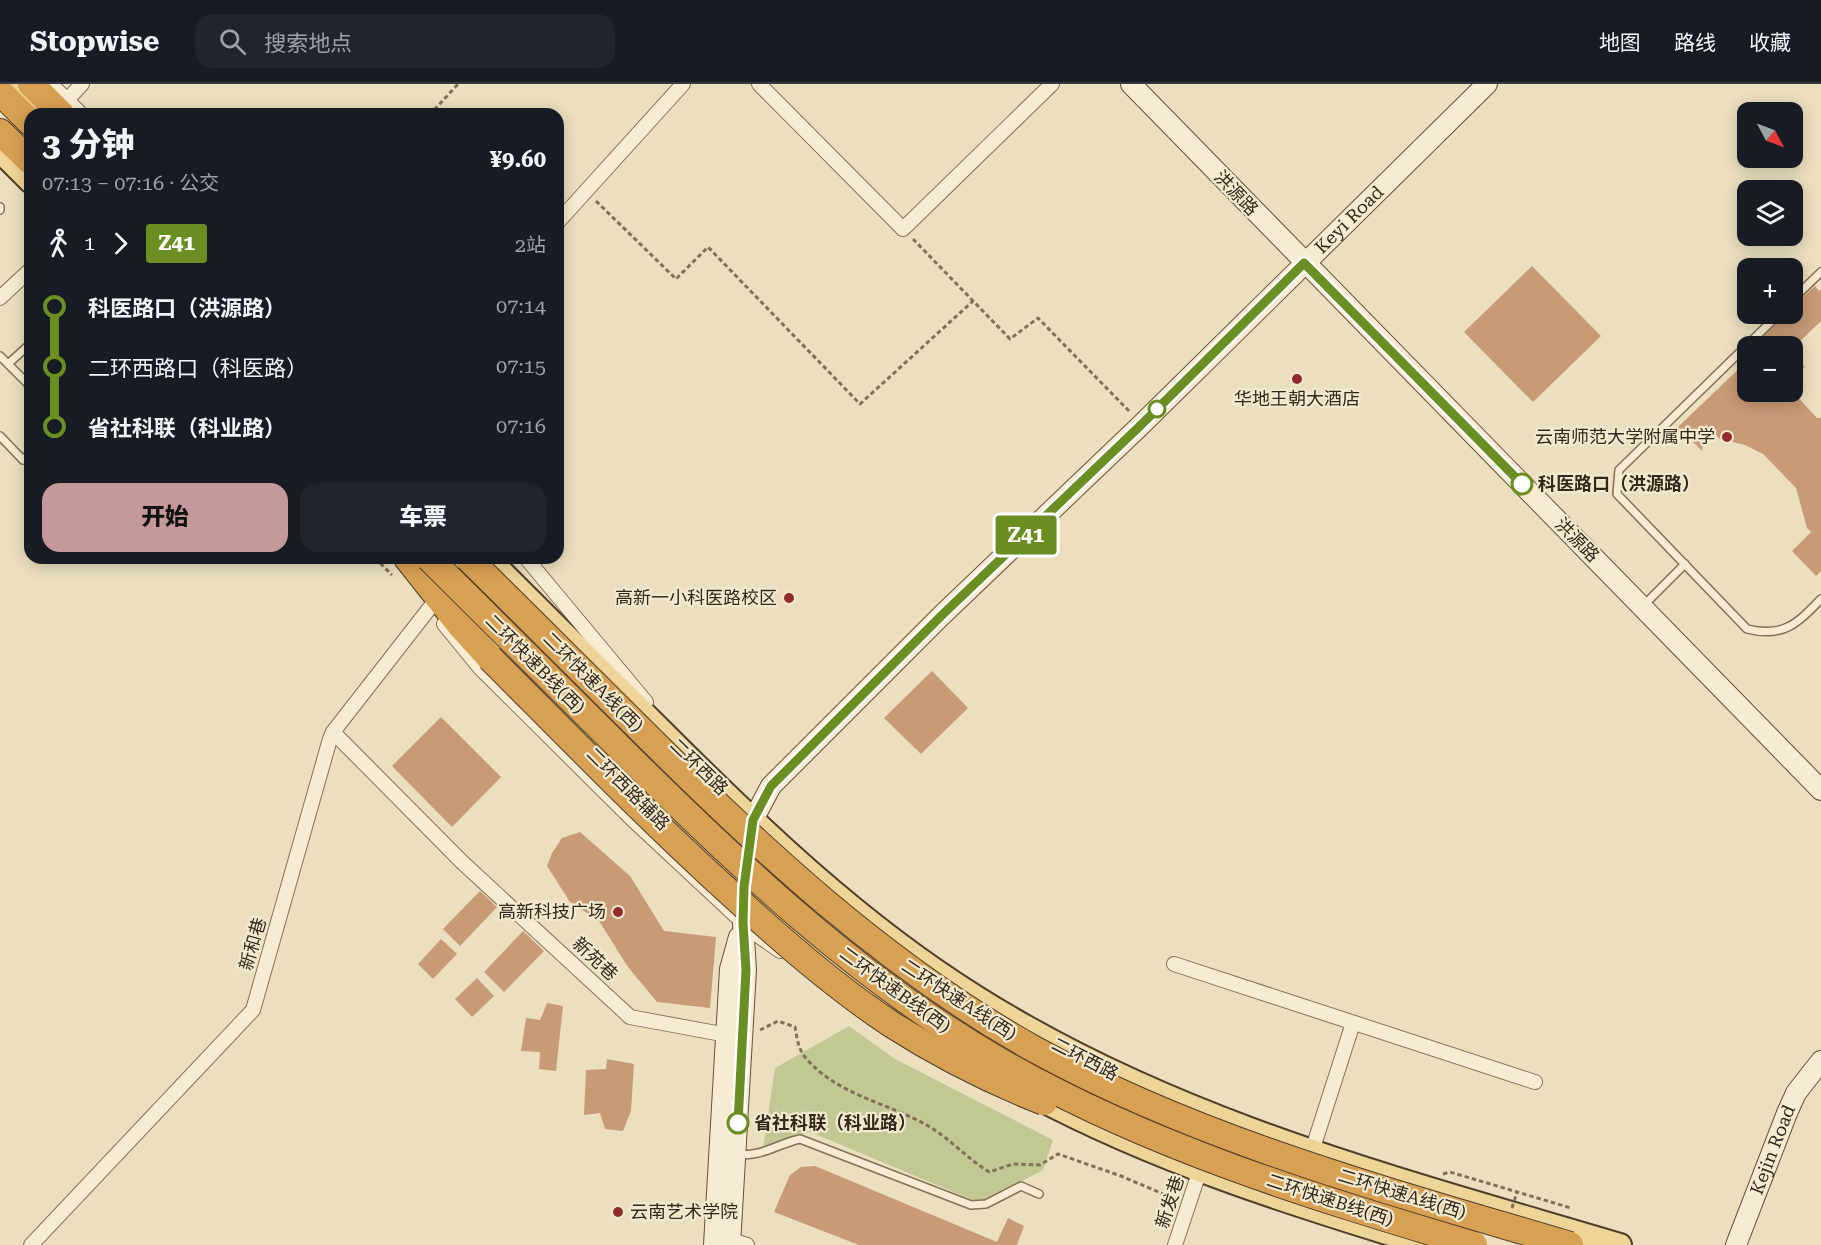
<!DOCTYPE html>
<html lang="zh">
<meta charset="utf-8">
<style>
:root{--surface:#171b24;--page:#20242c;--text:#f1f3f6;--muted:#9ea1a6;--line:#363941;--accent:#c5999b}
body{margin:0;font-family:"Roboto Serif","Noto Sans SC",serif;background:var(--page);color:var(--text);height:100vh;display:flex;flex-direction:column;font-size:22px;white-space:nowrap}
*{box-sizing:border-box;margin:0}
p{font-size:20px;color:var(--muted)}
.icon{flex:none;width:33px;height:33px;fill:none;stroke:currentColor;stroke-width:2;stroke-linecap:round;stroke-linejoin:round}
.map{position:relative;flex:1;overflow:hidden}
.drawer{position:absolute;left:24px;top:24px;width:540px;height:456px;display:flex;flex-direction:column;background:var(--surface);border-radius:18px;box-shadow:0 3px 15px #0003}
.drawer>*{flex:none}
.badge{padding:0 12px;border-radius:4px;font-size:21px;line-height:39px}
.needle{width:39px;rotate:131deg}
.buttons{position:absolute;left:1737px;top:18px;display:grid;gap:12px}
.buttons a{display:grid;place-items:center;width:66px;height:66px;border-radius:12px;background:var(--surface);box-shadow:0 3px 15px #0003;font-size:30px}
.map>.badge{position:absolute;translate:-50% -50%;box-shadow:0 0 0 3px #fff}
.legs{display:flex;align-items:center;gap:9px;height:66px;padding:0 18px;font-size:20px}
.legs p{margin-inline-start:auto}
.summary{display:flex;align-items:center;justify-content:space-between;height:102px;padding:0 18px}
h1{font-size:33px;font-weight:800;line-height:45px}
.cta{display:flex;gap:12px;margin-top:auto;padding:12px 18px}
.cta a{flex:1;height:69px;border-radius:18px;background:var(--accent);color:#111;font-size:24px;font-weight:800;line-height:69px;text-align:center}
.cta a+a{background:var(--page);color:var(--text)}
ul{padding:0 18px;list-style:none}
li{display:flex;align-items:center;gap:21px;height:60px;font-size:22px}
li i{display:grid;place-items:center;width:9px;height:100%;margin:0 8px;background:currentColor}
li i::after{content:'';width:15px;height:15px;margin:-8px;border:4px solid;border-radius:50%;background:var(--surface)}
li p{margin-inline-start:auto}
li:first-child i{background:linear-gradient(#0000 50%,currentColor 0)}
li:last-child i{background:linear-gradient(currentColor 50%,#0000 0)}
header{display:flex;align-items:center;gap:36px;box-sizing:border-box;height:84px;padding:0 30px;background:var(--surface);border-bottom:2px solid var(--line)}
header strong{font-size:28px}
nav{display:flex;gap:33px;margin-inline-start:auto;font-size:21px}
.search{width:420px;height:54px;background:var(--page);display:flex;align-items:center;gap:15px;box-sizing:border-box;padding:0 21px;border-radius:18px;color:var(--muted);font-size:22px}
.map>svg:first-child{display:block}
</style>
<header>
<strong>Stopwise</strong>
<div class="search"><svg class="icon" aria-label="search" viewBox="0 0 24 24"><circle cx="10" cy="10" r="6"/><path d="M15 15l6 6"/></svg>搜索地点</div>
<nav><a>地图</a><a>路线</a><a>收藏</a></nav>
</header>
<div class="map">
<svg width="1821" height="1161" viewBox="0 0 1821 1161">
<rect width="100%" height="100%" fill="#ebdfbf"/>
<polygon fill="#c1c894" points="849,942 895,975 1053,1056 1043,1086 980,1119 810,1048 763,1064 775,984"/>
<g fill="#c89a76">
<polygon points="1532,182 1601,252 1533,318 1464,248"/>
<polygon points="1815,202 1819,207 1821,205 1821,237 1794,263 1796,269 1795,272 1805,283 1796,291 1797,296 1792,300 1792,262 1752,262 1786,230 1792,230 1792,223"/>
<polygon points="1748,276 1748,308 1793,308 1817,334 1821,334 1821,487 1816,492 1792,467 1811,448 1807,444 1796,404 1763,370 1745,361 1720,355 1715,350 1703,362 1702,367 1678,343"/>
<polygon points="932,587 968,624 921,670 884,634"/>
<polygon points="441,633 501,693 452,743 392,682"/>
<polygon points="580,748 630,792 664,847 716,853 710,924 657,918 628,883 599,837 570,818 547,782 552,769 562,754"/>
<polygon points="480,807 497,823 460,862 443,845"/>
<polygon points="523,847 544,867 504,908 484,888"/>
<polygon points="441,855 457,870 433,895 418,880"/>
<polygon points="477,894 494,912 472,933 455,915"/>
<polygon points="547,919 563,922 556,987 539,985 540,968 521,967 526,934 540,936"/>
<polygon points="607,975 634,980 631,1027 623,1047 605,1045 600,1029 584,1031 586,986 606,985"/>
<polygon points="815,1082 997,1158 1008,1134 1024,1142 1017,1161 859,1161 774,1128 790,1091 801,1083"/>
</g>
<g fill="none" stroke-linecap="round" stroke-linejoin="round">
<g stroke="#837058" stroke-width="10">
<g id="lane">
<polyline points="0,123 0,126"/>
<polyline points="1792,216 1821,188"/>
<path d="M1779,230l-160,156 -2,24 130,135c36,9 50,-5 74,-30"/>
<polyline points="0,272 30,302"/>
<polyline points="8,280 30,260"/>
<polyline points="0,352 23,376 30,369"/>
<polyline points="1644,521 1685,480"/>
<path d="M736,1070c24,4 41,-10 64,-15l171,66 15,-1 35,-18 18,8"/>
</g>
</g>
<g stroke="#837058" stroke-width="16">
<g id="street">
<polyline points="51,0 81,30"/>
<polyline points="759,0 903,145 1052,0"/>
<polyline points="67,16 82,0"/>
<polyline points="558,138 683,0"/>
<polyline points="0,214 30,186"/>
<polyline points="526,474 646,618"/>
<polyline points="444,540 480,584 635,738 753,848 780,867"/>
<polyline points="333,648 462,778 630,933 727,951"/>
<polyline points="1174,880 1535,998"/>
<polyline points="1312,1067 1353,939"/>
<polyline points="731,1156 747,1161"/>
<polyline points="31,1161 253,926 330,655 333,648 432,521"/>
<polyline points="1175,1161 1200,1086"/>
</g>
</g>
<g stroke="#64513c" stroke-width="22">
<g id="secondary">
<polyline points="1131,0 1821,706"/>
<polyline points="714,1161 730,885 739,853"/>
<path id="s1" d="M730,1161l16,-275 -3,-47 1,-36 9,-67 18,-34 170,-170 201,-192 345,-340"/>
<path id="s2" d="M1736,1161l51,-132 9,-20 25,-32"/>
</g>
</g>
<g stroke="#503e2d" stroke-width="26">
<g id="primary">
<polyline points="11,0 41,30"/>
<polyline points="0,67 30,97"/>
<path d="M488,474c57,57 115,115 173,172 97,97 198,194 315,267 198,125 422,182 644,248"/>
<path d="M463,528c152,151 299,311 479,430"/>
<path d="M1030,1010c125,67 261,110 396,151"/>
</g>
</g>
<g stroke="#503e2d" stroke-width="28">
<g id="highway">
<polyline points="31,0 61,30"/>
<polyline points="0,8 30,38"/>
<polyline points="0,48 30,77"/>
<polyline points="407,474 460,541 490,574"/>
</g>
</g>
<g stroke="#837058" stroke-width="3" stroke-dasharray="4.5 3" stroke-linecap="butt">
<polyline points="428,30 436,24 458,0"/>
<polyline points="596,117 676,195 708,163 860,320 973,217"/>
<polyline points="913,155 1010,255 1038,234 1130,328"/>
<polyline points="375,474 392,491"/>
<path d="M760,946l18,-9 17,6c2,10 3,22 10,30 32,39 85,46 125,70 21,13 38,32 59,45l24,-8 27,1 18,-11 63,22 54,23"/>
<polyline points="1443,1090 1450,1088 1571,1124"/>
</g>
<use href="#lane" stroke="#f7ecd1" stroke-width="7"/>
<use href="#street" stroke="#f7ecd1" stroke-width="14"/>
<use href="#secondary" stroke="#f7ecd1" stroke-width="20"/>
<use href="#primary" stroke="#eed597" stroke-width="22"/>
<use href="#highway" stroke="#d8a052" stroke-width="26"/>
<g stroke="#503e2d" stroke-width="28" stroke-linecap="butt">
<g id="highway-bridge">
<path d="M429,474c63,63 127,126 190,189 117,116 236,230 379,313 148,86 312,136 476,185"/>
<path d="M468,474c57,56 113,113 170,169 121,121 246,238 396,322 167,92 355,142 536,196"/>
<path d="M490,574c85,85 169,172 260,253 44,40 91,80 141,113 48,31 100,57 153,78"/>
</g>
</g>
<polyline stroke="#837058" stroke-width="3" stroke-dasharray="4.5 3" stroke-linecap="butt" points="1512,1124 1517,1108"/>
<use href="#highway-bridge" stroke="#d8a052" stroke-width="26"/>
</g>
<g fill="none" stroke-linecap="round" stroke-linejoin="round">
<g stroke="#fff" stroke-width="14">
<polyline id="line-1" points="738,1039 746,886 743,839 744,803 753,736 771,702 941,532 1142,340 1304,179 1522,400"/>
</g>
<use href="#line-1" stroke="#6b8e23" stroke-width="9"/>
</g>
<g fill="#8f2c2b" stroke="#f3e9ce" stroke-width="2">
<circle cx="1297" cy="295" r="6"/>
<circle cx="1727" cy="353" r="6"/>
<circle cx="789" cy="514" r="6"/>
<circle cx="618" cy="828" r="6"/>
<circle cx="618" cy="1128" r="6"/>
</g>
<g fill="#fff" stroke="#6b8e23" stroke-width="3">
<circle cx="1157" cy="325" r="8"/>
<circle cx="1522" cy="400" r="10"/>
<circle cx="738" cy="1039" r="10"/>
</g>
<g text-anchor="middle" stroke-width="4.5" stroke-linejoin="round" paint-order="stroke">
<g font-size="18" fill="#33281c" stroke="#f3e9ce">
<text transform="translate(1236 109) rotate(46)" y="6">洪源路</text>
<text dy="6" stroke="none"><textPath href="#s1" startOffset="1274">Keyi Road</textPath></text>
<text transform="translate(1577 456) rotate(45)" y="6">洪源路</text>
<text transform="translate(535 580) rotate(45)" y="6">二环快速B线(西)</text>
<text transform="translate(593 598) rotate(45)" y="6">二环快速A线(西)</text>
<text transform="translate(699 683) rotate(44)" y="6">二环西路</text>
<text transform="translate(628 705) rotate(45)" y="6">二环西路辅路</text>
<text transform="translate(253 860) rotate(-74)" y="6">新和巷</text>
<text transform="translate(595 875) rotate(43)" y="6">新苑巷</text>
<text transform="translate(895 906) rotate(36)" y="6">二环快速B线(西)</text>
<text transform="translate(959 916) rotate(33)" y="6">二环快速A线(西)</text>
<text transform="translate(1085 975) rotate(27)" y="6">二环西路</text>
<text dy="6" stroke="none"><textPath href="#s2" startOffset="102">Kejin Road</textPath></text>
<text transform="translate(1402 1110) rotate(17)" y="6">二环快速A线(西)</text>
<text transform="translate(1330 1116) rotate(18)" y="6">二环快速B线(西)</text>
<text transform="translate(1170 1118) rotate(-72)" y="6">新发巷</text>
</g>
<g font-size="18" fill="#33281c" stroke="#f3e9ce" text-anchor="end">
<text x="1297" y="321" text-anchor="middle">华地王朝大酒店</text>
<text x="1715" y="359">云南师范大学附属中学</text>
<text x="777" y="520">高新一小科医路校区</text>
<text x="606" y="834">高新科技广场</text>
<text x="630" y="1134" text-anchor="start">云南艺术学院</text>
</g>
<g font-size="18" font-weight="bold" fill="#33281c" stroke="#f3e9ce" text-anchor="start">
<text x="1538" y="406">科医路口（洪源路）</text>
<text x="754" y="1045">省社科联（科业路）</text>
</g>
</g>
</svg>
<div class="buttons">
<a><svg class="needle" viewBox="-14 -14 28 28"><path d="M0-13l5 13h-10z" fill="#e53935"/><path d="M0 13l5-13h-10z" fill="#9ea1a6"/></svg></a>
<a><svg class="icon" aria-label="layers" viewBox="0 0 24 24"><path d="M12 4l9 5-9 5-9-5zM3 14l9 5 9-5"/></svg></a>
<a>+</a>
<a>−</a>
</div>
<b class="badge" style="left:1026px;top:451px;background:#6b8e23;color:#fff">Z41</b>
<section class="drawer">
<div class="summary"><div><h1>3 分钟</h1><p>07:13 – 07:16 · 公交</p></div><b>¥9.60</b></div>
<div class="legs"><svg class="icon" aria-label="walk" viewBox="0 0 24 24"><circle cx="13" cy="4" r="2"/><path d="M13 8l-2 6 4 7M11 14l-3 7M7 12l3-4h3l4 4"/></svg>1<svg class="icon" aria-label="forward" viewBox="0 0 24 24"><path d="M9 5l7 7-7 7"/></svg><b class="badge" style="background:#6b8e23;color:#fff">Z41</b><p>2站</p></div>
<ul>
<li><i style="color:#6b8e23"></i><b>科医路口（洪源路）</b><p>07:14</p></li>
<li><i style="color:#6b8e23"></i><span>二环西路口（科医路）</span><p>07:15</p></li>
<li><i style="color:#6b8e23"></i><b>省社科联（科业路）</b><p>07:16</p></li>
</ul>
<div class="cta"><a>开始</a><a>车票</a></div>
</section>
</div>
